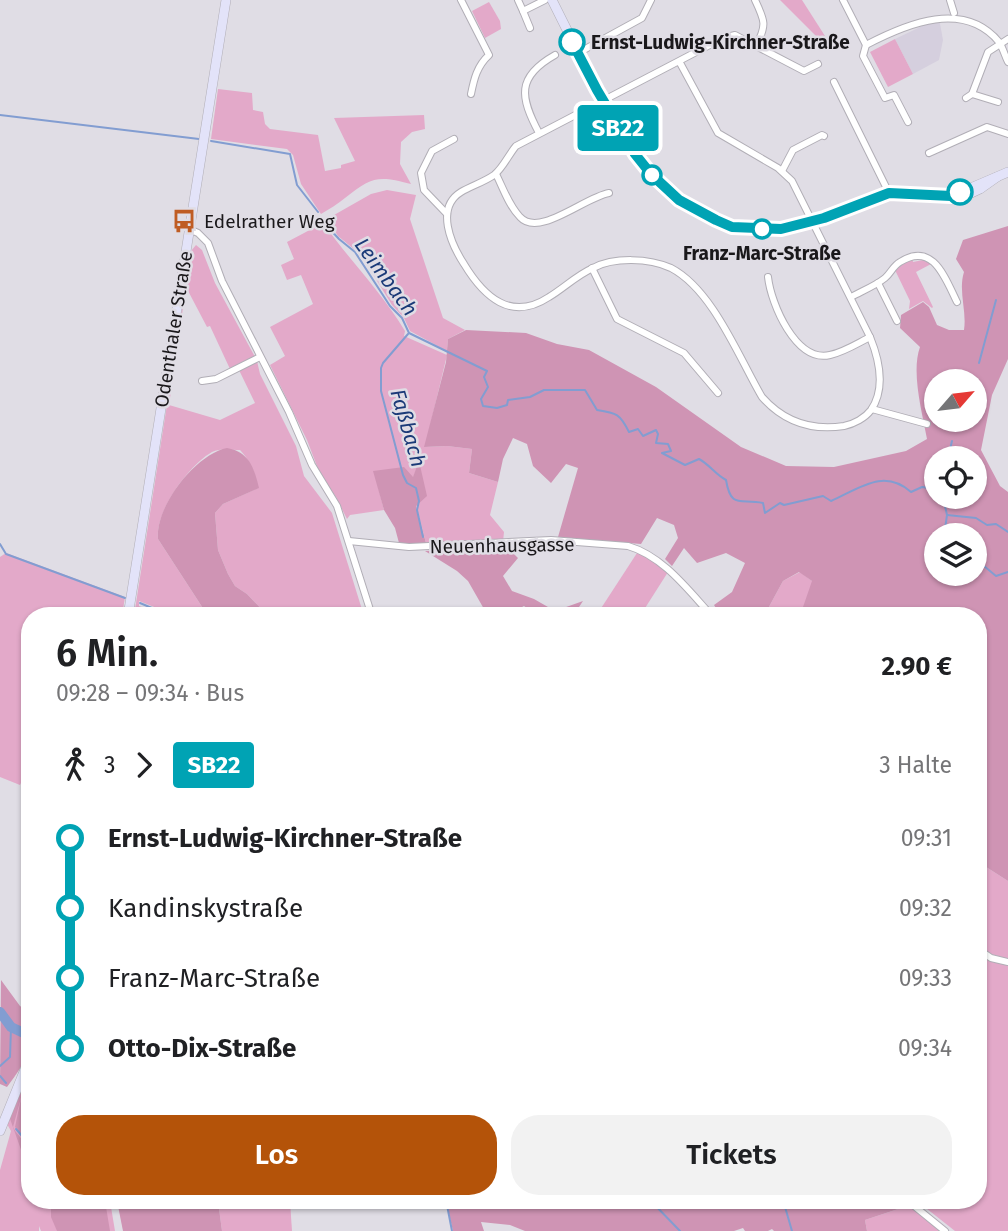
<!DOCTYPE html>
<html lang="de">
<meta charset="utf-8">
<style>
:root{--surface:#fff;--page:#f2f2f2;--text:#202124;--muted:#757577;--accent:#b45309}
body{margin:0;font-family:"Fira Sans",sans-serif;background:var(--page);color:var(--text);height:100vh;display:flex;flex-direction:column;font-size:26px;white-space:nowrap}
*{box-sizing:border-box;margin:0}
p{font-size:23px;color:var(--muted)}
.icon{flex:none;width:38px;height:38px;fill:none;stroke:currentColor;stroke-width:2;stroke-linecap:round;stroke-linejoin:round}
.map{position:relative;flex:1;overflow:hidden}
.panel{position:absolute;left:21px;top:607px;width:966px;height:602px;display:flex;flex-direction:column;background:var(--surface);border-radius:28px;box-shadow:0 2px 5px #0004}
.panel>*{flex:none}
.badge{padding:0 14px;border-radius:5px;font-size:24px;line-height:46px}
.needle{width:46px;rotate:62deg}
.buttons{position:absolute;left:924px;top:369px;display:grid;gap:14px}
.buttons a{display:grid;place-items:center;width:63px;height:63px;border-radius:50%;background:var(--surface);box-shadow:0 2px 5px #0004;font-size:35px}
.map>.badge{position:absolute;translate:-50% -50%;box-shadow:0 0 0 4px #fff}
.legs{display:flex;align-items:center;gap:10px;height:77px;padding:0 35px;font-size:23px}
.legs p{margin-inline-start:auto}
.head{display:flex;align-items:center;justify-content:space-between;height:119px;padding:0 35px}
h1{font-size:38px;font-weight:600;line-height:52px}
.primary-button{display:flex;gap:14px;margin-top:auto;padding:14px 35px}
.primary-button a{flex:1;height:80px;border-radius:28px;background:var(--accent);color:#fff;font-size:28px;font-weight:600;line-height:80px;text-align:center}
.primary-button a+a{background:var(--page);color:var(--text)}
ul{padding:0 35px;list-style:none}
li{display:flex;align-items:center;gap:24px;height:70px;font-size:26px}
li i{display:grid;place-items:center;width:10px;height:100%;margin:0 9px;background:currentColor}
li i::after{content:'';width:18px;height:18px;margin:-9px;border:5px solid;border-radius:50%;background:var(--surface)}
li p{margin-inline-start:auto}
li:first-child i{background:linear-gradient(#0000 50%,currentColor 0)}
li:last-child i{background:linear-gradient(currentColor 50%,#0000 0)}
.map>svg:first-child{display:block}
</style>
<div class="map">
<svg width="1008" height="1231" viewBox="0 0 1008 1231">
<rect width="100%" height="100%" fill="#e0dde5"/>
<polygon fill="#d5cfde" points="939,18 943,40 939,60 913,74 895,39"/>
<g fill="#e3a9c9">
<polygon points="780,0 802,0 832,47 829,49"/>
<polygon points="489,2 500,21 501,29 485,38 472,11"/>
<polygon points="895,39 913,74 888,87 870,52"/>
<path d="M218,89l34,4 1,17 10,2 2,12 5,5 48,6 7,36 16,-3v-3l14,-4 -21,-43 90,-3 1,14 -13,3 -11,10 -1,22 11,20c-33,-9 -40,-7 -66,14 -7,6 -16,11 -24,16l-20,-30 -8,-29 -6,-6 -76,-10z"/>
<polygon points="387,190 416,195 410,219 443,318 465,330 448,339 447,351 410,331 404,318 392,305 361,255 338,236 327,219 371,194"/>
<path d="M323,223c27,38 58,68 82,108l-1,5 43,19 -22,92 22,-1 25,3 -3,24 29,9 -8,33 14,17 -1,10 -77,1 -10,-38 3,-42 -6,15 -39,-7 10,39 -34,5 -3,4 -11,-22 -16,-23 -13,-34 -37,-75 15,-9 -15,-29 43,-23 -12,-29 -14,5 -6,-15 13,-6 -7,-17z"/>
<path d="M196,245l6,5 13,33 40,74 -25,12 -20,-43 -3,1 -21,-40 -17,118 51,15 35,-17 -16,-33 18,-9 3,13 36,72 8,30 28,37 32,103h-96l-21,-22 -12,-8 -7,-12 -10,-24 -3,-37 8,-9 35,-16c-3,-16 -7,-26 -18,-38 -8,0 -20,-2 -28,2 -23,13 -57,59 -54,87l50,77h-31l-38,-15v5l28,10h-33l57,-365z"/>
<polygon points="912,258 913,262 923,260 931,264 916,272 933,307 932,308 923,301 909,309 910,301 895,270"/>
<polygon points="6,553 125,597 122,616 30,616 30,781 22,781 20,785 0,777 0,557"/>
<polygon points="637,553 646,556 668,572 640,616 596,616"/>
<polygon points="800,572 812,581 819,613 823,616 764,616 783,581"/>
<polygon points="978,858 983,865 1008,881 1008,959 991,954 978,945"/>
<polygon points="978,956 1008,965 1008,1231 955,1231 917,1201 978,1200"/>
<polygon points="25,1081 30,1082 30,1200 110,1201 115,1231 41,1231 39,1226 39,1231 0,1231 0,1170 11,1131 7,1124"/>
<polygon points="218,1201 290,1201 292,1231 222,1231"/>
<polygon points="908,1201 941,1231 867,1231 865,1220 904,1207"/>
</g>
<g fill="#cf94b4" fill-rule="evenodd">
<path d="M1008,226v133l-16,36 -11,55 19,36 8,6v389l-25,-16 -5,-7v-127l6,-21 -6,-13v-81h-155l-4,-3 -17,-3 10,-29 -13,-9 -16,9 -19,35h-43l-7,-11 18,-13 13,-29 -19,-10 -29,10 -13,-15 -12,18 -7,-7 13,-21 -4,-13 -17,-7 -16,26 -83,-7 20,-69 -12,-4 -15,19 -18,-17 -6,-22 -14,-6 -10,21 -5,23 -29,-9 3,-24 -25,-3 -23,1 22,-85 2,-23 18,-9 60,3 31,11 32,6 67,37 85,60 45,19 48,1 72,-16 21,-12c-5,-27 -16,-67 -7,-92l-20,-19 1,-13 22,-13 6,5 8,18 12,5h15c3,-19 -6,-39 0,-58l-8,-13 7,-19zM936,382h39v38h-39zM936,458h39v39h-39zM936,536h39v38h-39z"/>
<path d="M227,448c22,4 27,19 32,40l-36,16 -8,9 3,37 10,24 7,12 12,8 21,22h-60l-50,-77c-3,-33 38,-85 69,-91z"/>
<polygon points="419,461 427,496 416,506 426,543 399,543 395,528 384,510 373,471 404,467 413,477"/>
<polygon points="466,549 509,549 518,558 503,576 512,591 534,599 555,611 583,601 573,616 538,616 524,606 510,613 512,616 488,616 468,581 457,571 425,551"/>
<path d="M1,980l19,26 10,7c0,37 0,44 -23,74l-7,-3z"/>
<path d="M30,1072v80l-6,-14 -9,-11 7,-33 -9,33c3,6 6,8 10,14 7,10 7,23 7,34l-21,-59z"/>
<polygon points="51,1201 105,1201 110,1231 57,1231 51,1217"/>
<polygon points="117,1201 218,1201 222,1231 123,1231"/>
<polygon points="446,1201 908,1200 908,1201 904,1207 865,1220 867,1231 774,1231 772,1229 768,1231 745,1231 743,1228 734,1231 525,1231 510,1225 481,1222 484,1231 453,1231"/>
</g>
<g fill="none" stroke-linecap="round" stroke-linejoin="round">
<g stroke="#829dd1" stroke-width="2">
<polyline points="0,115 199,139"/>
<polyline points="211,141 290,154 297,185 318,212"/>
<path d="M326,225l13,14 16,13 35,54 12,12 7,15 78,38 -3,6 4,10 -7,12 2,7 14,2 10,-3 1,-5 22,-3 14,-7h41l12,20c20,3 23,4 32,22l9,-3 5,7 13,-6 2,4 -2,9 12,1 3,7 -9,2 23,12 14,-6c11,6 16,15 27,21 5,30 15,18 37,23l2,10 15,-10 4,2 39,-9 8,5c29,-13 53,-33 80,-9l11,-5 14,2"/>
<polyline points="408,334 383,363 381,368 381,391 403,475 407,483 416,488 419,501 417,510 423,537"/>
<polyline points="979,363 996,300"/>
<polyline points="948,458 952,441"/>
<polyline points="943,497 947,515 944,536"/>
<polyline points="947,515 976,518 987,525 996,524 1008,532"/>
<polyline points="0,544 6,554 125,598"/>
<polyline points="975,561 978,561 996,576 1008,572"/>
<polyline points="140,603 171,616"/>
<polyline points="0,1066 10,1057 11,1027"/>
<polyline points="0,1076 6,1083"/>
<polyline points="16,1129 29,1144 30,1148"/>
<polyline points="48,1200 49,1206"/>
<polyline points="446,1200 452,1231"/>
<polyline points="650,1200 680,1231"/>
<polyline points="783,1200 792,1231"/>
</g>
<polyline stroke="#829dd1" stroke-width="10" points="0,1012 11,1027 30,1036"/>
<g stroke="#b1aeb6" stroke-width="8">
<g id="street">
<path d="M461,0l28,55c-12,11 -15,24 -18,39"/>
<polyline points="518,0 523,11 545,0"/>
<path d="M755,0c10,21 12,25 1,46"/>
<polyline points="843,0 866,45"/>
<polyline points="950,0 954,13"/>
<polyline points="523,11 530,28"/>
<path d="M866,45c42,-22 98,-45 133,-3 4,6 6,14 9,20"/>
<polyline points="866,45 863,56 885,98 894,95 908,122"/>
<polyline points="578,53 642,18 651,0"/>
<path d="M679,61l39,72 60,35 14,13 78,156c9,22 16,51 1,73 -6,8 -17,14 -27,16 -33,5 -60,-4 -82,-29 -23,-39 -49,-107 -91,-129 -22,-10 -57,-11 -78,0 -16,7 -29,20 -44,29 -38,25 -65,0 -85,-33 -13,-20 -29,-56 -3,-72 10,-6 23,-10 33,-17 9,-7 15,-21 22,-29l207,-108 12,-3 69,36 14,-7"/>
<polyline points="834,82 889,193"/>
<polyline points="972,94 998,102"/>
<polyline points="966,98 972,94 988,52 1008,39"/>
<path d="M539,133c-19,-36 -23,-56 16,-78"/>
<polyline points="929,153 987,127 1008,134"/>
<polyline points="782,171 793,150 822,135 824,136"/>
<path d="M496,174c7,14 13,32 24,43 19,21 65,-20 89,-24"/>
<polyline points="447,214 424,190 421,173 432,151 454,139"/>
<polyline points="189,229 198,233 208,243 222,281 289,412 312,465 337,506 372,616"/>
<polyline points="592,268 617,319 684,353 718,393"/>
<path d="M768,277c3,27 28,86 62,78 14,-3 28,-12 40,-18"/>
<polyline points="878,283 897,321"/>
<path d="M851,297c11,-6 24,-11 34,-19 6,-5 8,-12 15,-16 33,-21 45,16 57,40"/>
<polyline points="202,381 216,379 260,357"/>
<polyline points="872,409 927,424"/>
<path d="M349,541l60,6 142,-7 77,6c35,10 60,44 84,70"/>
<polyline points="978,949 991,958 1008,962"/>
<polyline points="911,1200 913,1205 945,1231"/>
</g>
</g>
<g stroke="#b1aeb6" stroke-width="10">
<g id="secondary">
<polyline points="552,0 597,90 634,154 651,174 679,199 716,220 732,227 781,229 827,217 889,193 965,196 980,189 997,177"/>
<polyline points="966,190 1008,172"/>
<polyline points="128,616 226,0"/>
<polyline points="0,1131 30,1057"/>
</g>
</g>
<use href="#street" stroke="#fff" stroke-width="6"/>
<use href="#secondary" stroke="#e3e3f9" stroke-width="9"/>
</g>
<g fill="none" stroke-linecap="round" stroke-linejoin="round">
<g stroke="#fff" stroke-width="16">
<polyline id="line-1" points="572,42 597,90 635,154 651,174 679,200 716,220 732,227 781,229 824,218 889,193 951,196 960,192"/>
</g>
<use href="#line-1" stroke="#00a3b4" stroke-width="10"/>
</g>
<defs>
<g id="bus-bare" transform="scale(1.89)"><path d="M-5-6H5V4H4V6H2V4H-2V6H-4V4H-5ZM-3.5-4V0h7V-4ZM-3.5 1.2v1.5H-2V1.2ZM2 1.2v1.5H3.5V1.2Z" fill="#bf5c23" stroke="#e0dde5" stroke-width="2.5" paint-order="stroke"/></g>
</defs>
<g fill-rule="evenodd">
<use href="#bus-bare" x="184" y="221"/>
</g>
<g fill="#fff" stroke="#00a3b4" stroke-width="3.5">
<circle cx="572" cy="42" r="12"/>
<circle cx="652" cy="175" r="9"/>
<circle cx="960" cy="192" r="12"/>
<circle cx="762" cy="229" r="9"/>
</g>
<g text-anchor="middle" stroke-width="5" stroke-linejoin="round" paint-order="stroke">
<g font-size="19" font-weight="bold" fill="#1a181b" stroke="#e0dde5" text-anchor="start">
<text x="591" y="49">Ernst-Ludwig-Kirchner-Straße</text>
<text x="762" y="260" text-anchor="middle">Franz-Marc-Straße</text>
</g>
<g font-size="19" fill="#1a181b" stroke="#e0dde5" text-anchor="start">
<text x="204" y="228">Edelrather Weg</text>
</g>
<g font-size="19" fill="#1a181b" stroke="#e0dde5">
<text transform="translate(173 329) rotate(-81)" y="7">Odenthaler Straße</text>
<text transform="translate(502 545) rotate(-1)" y="7">Neuenhausgasse</text>
</g>
<g font-size="21" font-style="italic" fill="#1b3a78" stroke="#e0dde5">
<text transform="translate(386 277) rotate(54)" y="7">Leimbach</text>
<text transform="translate(408 428) rotate(74)" y="7">Faßbach</text>
</g>
</g>
</svg>
<div class="buttons">
<a><svg class="needle" viewBox="-14 -14 28 28"><path d="M0-13l5 13h-10z" fill="#e53935"/><path d="M0 13l5-13h-10z" fill="#757577"/></svg></a>
<a><svg class="icon" aria-label="locate" viewBox="0 0 24 24"><circle cx="12" cy="12" r="6"/><path d="M12 2v4M12 18v4M2 12h4M18 12h4"/></svg></a>
<a><svg class="icon" aria-label="layers" viewBox="0 0 24 24"><path d="M12 4l9 5-9 5-9-5zM3 14l9 5 9-5"/></svg></a>
</div>
<b class="badge" style="left:618px;top:128px;background:#00a3b4;color:#fff">SB22</b>
<section class="panel">
<div class="head"><div><h1>6 Min.</h1><p>09:28 – 09:34 · Bus</p></div><b>2.90 €</b></div>
<div class="legs"><svg class="icon" aria-label="walk" viewBox="0 0 24 24"><circle cx="13" cy="4" r="2"/><path d="M13 8l-2 6 4 7M11 14l-3 7M7 12l3-4h3l4 4"/></svg>3<svg class="icon" aria-label="forward" viewBox="0 0 24 24"><path d="M9 5l7 7-7 7"/></svg><b class="badge" style="background:#00a3b4;color:#fff">SB22</b><p>3 Halte</p></div>
<ul>
<li><i style="color:#00a3b4"></i><b>Ernst-Ludwig-Kirchner-Straße</b><p>09:31</p></li>
<li><i style="color:#00a3b4"></i><span>Kandinskystraße</span><p>09:32</p></li>
<li><i style="color:#00a3b4"></i><span>Franz-Marc-Straße</span><p>09:33</p></li>
<li><i style="color:#00a3b4"></i><b>Otto-Dix-Straße</b><p>09:34</p></li>
</ul>
<div class="primary-button"><a>Los</a><a>Tickets</a></div>
</section>
</div>
